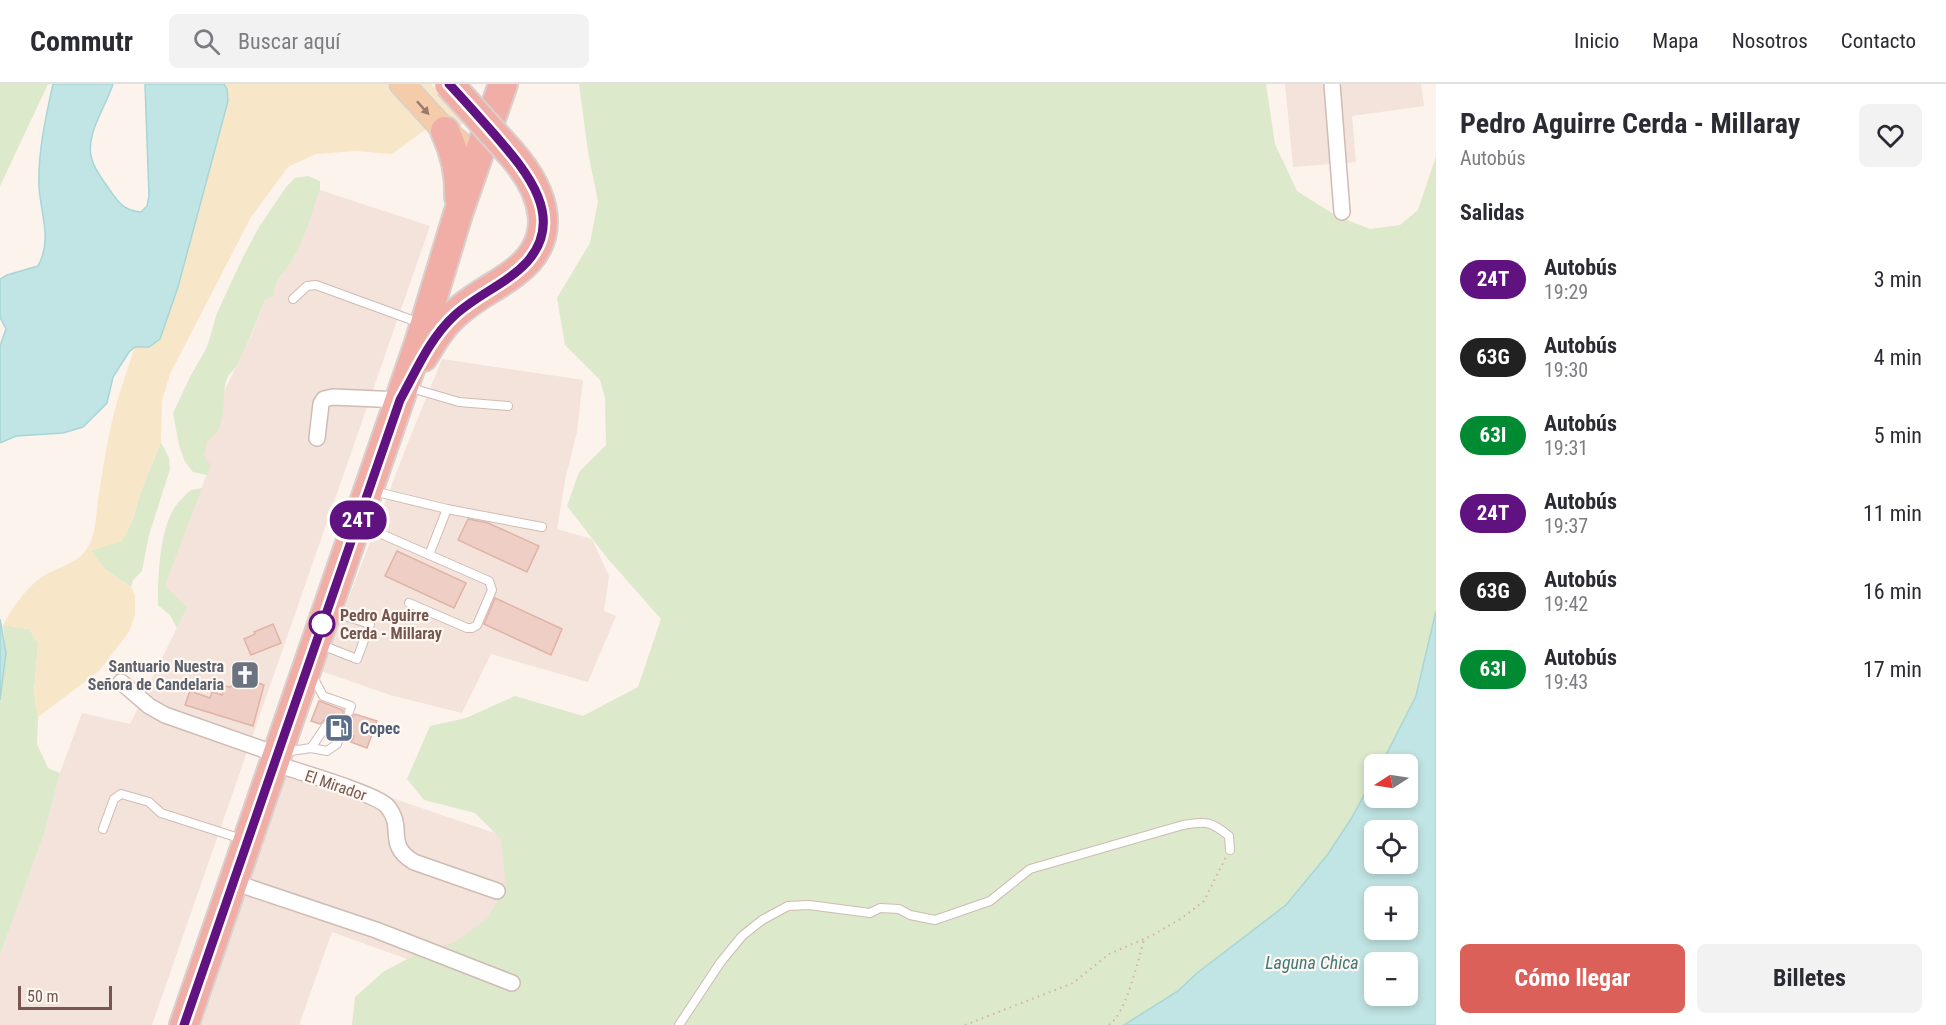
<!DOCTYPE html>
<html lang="es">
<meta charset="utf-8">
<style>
:root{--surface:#fff;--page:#f2f2f3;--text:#2b2b33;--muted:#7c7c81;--line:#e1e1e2;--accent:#dc605a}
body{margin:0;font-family:"Roboto Condensed",sans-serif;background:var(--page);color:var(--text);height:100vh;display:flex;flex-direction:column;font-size:22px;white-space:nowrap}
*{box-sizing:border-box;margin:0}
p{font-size:20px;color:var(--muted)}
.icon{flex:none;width:33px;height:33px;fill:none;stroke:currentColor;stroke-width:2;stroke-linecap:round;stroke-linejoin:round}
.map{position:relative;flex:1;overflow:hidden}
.details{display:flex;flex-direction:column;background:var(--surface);width:510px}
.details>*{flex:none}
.badge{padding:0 12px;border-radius:20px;font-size:21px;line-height:39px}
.needle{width:39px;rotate:258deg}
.controls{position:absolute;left:1364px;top:670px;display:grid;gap:12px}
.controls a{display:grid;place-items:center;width:54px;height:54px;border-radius:9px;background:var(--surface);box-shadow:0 3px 9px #0003;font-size:30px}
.scale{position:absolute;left:18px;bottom:15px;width:94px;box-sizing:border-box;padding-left:6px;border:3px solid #76564f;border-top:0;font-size:16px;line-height:21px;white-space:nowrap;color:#76564f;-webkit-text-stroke:4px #fef7f2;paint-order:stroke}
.map>.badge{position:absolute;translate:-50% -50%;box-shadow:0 0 0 3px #fff}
h2{padding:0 24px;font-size:22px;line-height:54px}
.round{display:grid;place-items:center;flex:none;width:63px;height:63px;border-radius:9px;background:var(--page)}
.head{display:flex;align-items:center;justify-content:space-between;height:102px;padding:0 24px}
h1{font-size:28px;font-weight:700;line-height:45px}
.cta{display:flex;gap:12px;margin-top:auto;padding:12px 24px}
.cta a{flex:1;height:69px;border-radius:9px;background:var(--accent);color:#fff;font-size:24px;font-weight:700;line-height:69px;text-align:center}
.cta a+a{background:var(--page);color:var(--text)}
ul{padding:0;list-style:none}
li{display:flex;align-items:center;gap:18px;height:78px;padding:0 24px}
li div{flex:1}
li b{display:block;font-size:22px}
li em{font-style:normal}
li .badge{min-width:66px;font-weight:700;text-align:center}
header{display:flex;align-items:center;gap:36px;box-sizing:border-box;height:84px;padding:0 30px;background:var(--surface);border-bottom:2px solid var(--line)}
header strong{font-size:28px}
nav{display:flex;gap:33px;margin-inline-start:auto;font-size:21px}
.search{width:420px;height:54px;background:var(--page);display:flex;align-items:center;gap:15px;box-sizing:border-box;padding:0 21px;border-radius:9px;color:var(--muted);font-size:22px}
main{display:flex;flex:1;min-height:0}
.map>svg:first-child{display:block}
</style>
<header>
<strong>Commutr</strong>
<div class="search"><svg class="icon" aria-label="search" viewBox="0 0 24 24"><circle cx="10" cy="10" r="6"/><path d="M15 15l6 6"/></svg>Buscar aquí</div>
<nav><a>Inicio</a><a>Mapa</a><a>Nosotros</a><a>Contacto</a></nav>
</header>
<main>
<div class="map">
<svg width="1436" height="941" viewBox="0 0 1436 941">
<rect width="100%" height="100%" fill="#fcf3ec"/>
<g fill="#f3e3da">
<polygon points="1285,0 1421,0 1424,22 1352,32 1356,78 1293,83"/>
<polygon points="320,106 430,142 152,941 0,941 0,871 44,750 60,689 82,629 130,640 187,523 165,502 210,382 192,374 252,250 265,216 274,212 274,204 284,186 296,171"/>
<polygon points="442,275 583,296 577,348 565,396 557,445 592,455 609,492 604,527 616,532 588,598 491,570 462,629 390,611 321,587 407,361"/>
<polygon points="278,675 521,758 534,800 465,896 332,848 299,941 187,941"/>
</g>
<g fill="#dce9ca">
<polygon points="0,0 48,0 0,102"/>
<polygon points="579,0 1266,0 1275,60 1297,107 1335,131 1370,145 1400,141 1418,126 1436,72 1436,527 1416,612 1381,681 1374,681 1374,693 1351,735 1328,770 1286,821 1197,889 1178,907 1124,941 352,941 355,913 383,888 413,872 455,858 487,835 506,803 501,755 475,729 424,716 407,695 430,642 466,634 515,612 583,632 638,603 661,535 608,475 567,422 579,388 606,361 605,314 600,296 565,261 557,214 590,159 598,117 588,68"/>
<path d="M308,92l12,5v9c-8,21 -14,44 -24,64 -7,14 -22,24 -22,42l-9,4c-9,22 -17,44 -28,65 -2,4 -6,7 -9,11 -9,19 3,51 -21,65l-3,14 7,11 -4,9 -14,-3 -8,-10 -6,-17 -6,-32 17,-36 17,-30 10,-34 26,-56 16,-30 27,-40 9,-9z"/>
<polygon points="161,358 169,374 170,385 149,451 142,487 133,496 131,503 106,486 90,467 122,456 132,438 141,407"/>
<path d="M202,404l-37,98 22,21 -10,21 -7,-13 -12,-10c0,-28 1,-74 17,-98 4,-6 10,-12 16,-17z"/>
<polygon points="3,541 29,545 38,559 34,609 38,633 37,660 48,684 60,689 44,750 0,871 0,616 6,569"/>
</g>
<path fill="#f8e6c9" d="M224,0h207l35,34 -6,9 -10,1 -18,-3 -40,29 -37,-3 -39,3 -28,13 -37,50 -81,157 -8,27 -1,41 -20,49 -9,31 -10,19 -31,10 15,19 25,17 4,8v20l-6,17 -30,39 -61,46 -4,-23 4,-51 -9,-14 -26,-4c10,-18 20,-33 36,-46 16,-12 39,-14 49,-32 9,-16 8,-36 11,-54 3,-19 6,-39 10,-58 6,-30 16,-59 26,-88h14l11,-8 18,-52 50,-186 -1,-12z"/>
<g fill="#c1e5e4" stroke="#a7d6d5" stroke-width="1.5" fill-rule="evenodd">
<path d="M53,0h60c-7,23 -29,51 -21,76 3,10 11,20 17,29 9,13 15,22 32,23l6,-6 2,-10 -4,-112h79l3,5 1,12 -50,186 -18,52 -11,8h-14l-6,5 -16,25 -6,26 -24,24 -20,6 -47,3 -16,7v-97l6,-17 -6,-12v-38l7,-4 31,-9c15,-27 2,-53 1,-81 -1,-34 7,-69 14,-101z"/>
<path d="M1436,527v414h-312l54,-34 19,-18 89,-68 42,-51 23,-35 23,-42v21h33v-33h-26l35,-69zM1374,747h33v33h-33zM1374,813h33v33h-33zM1374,879h33v33h-33z"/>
<polygon points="0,535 6,569 0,616"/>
</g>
<g fill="#efcec5" stroke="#e1b2a6" stroke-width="1.5">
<polygon points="468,435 488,439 539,462 527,488 458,456"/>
<polygon points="397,467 466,499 454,524 385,492"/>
<polygon points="495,514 562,545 551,571 484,540"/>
<polygon points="273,540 281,559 251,571 244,555 255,550 254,548"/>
<polygon points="242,593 264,601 253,642 185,621 190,607 210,614 212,608 222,611 225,602 230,603"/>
<polygon points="319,617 343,626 343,630 347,633 351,634 355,630 377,637 367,664 351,658 354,652 347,650 343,643 339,642 335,646 331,644 332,640 329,637 324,636 320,640 311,637"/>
</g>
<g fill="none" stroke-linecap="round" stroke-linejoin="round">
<g stroke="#d0bbb4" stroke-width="10">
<g id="lane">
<polyline points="293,215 307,202 316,201 420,239"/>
<polyline points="418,306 459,318 508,322"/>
<polyline points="373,407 447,425 542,443"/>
<polyline points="363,442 489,497 492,506 477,541 472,544 467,544 409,519"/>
<polyline points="429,471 447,425"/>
<polyline points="319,560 357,575 370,540 332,528"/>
<polyline points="312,591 323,612 351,622 349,628"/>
<polyline points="311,664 326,642"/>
<polyline points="284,668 311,664 327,667 337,660 341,648"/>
<polyline points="103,745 114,715 121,710 149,718 161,729 242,755"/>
<path d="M679,941l41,-62 22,-27 20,-16 26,-14 21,-1 61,8 10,-5 19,1 11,6 25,5 55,-19 40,-32 153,-44c22,-4 28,-4 46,11l1,14"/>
</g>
</g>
<g stroke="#d0bbb4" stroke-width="18">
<g id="street">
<polyline points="1332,0 1342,128"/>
<polyline points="317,354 321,320 324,315 333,313 400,316"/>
<polyline points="121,598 149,622 165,631 276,670"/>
<path d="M273,679c20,7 104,31 114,43 19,22 -3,38 27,56l83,29"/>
<polyline points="233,798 376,846 512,899"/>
</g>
</g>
<g stroke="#d9d0ce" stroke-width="27">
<polyline id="primary" points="402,0 445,47 458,58"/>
</g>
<g stroke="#d9d0ce" stroke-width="32">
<g id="highway">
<path d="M445,47c10,21 15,43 14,66"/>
<path d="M423,273c9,-15 18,-30 30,-41 18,-18 41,-28 61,-43 47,-35 30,-82 -3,-120"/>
<polyline points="184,941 419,259 458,130 503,0"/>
</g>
</g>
<g stroke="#d5b1a7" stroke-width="2" stroke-dasharray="1.5 4.5" stroke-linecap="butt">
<polyline points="965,941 1073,899 1109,870 1151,852 1182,834 1204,817 1226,773"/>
<path d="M1109,941c17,-11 29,-65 35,-85"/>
</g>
<use href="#lane" stroke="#fff" stroke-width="8"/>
<use href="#street" stroke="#fff" stroke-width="15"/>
<use href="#primary" stroke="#f5cca9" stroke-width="24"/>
<use href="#highway" stroke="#f1aea7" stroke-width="28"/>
<g stroke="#d9d0ce" stroke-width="32" stroke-linecap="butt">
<polyline id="highway-bridge" points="449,0 511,69"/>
</g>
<use href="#highway-bridge" stroke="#f1aea7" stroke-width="28"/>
</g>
<defs><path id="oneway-solid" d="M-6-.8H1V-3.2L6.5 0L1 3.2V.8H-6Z" transform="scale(1.5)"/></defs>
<use fill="#9c796a" href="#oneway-solid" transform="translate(423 24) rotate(48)"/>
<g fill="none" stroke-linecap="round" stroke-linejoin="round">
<g stroke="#fff" stroke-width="14">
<path id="line" d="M184,941l216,-625c16,-29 30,-62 54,-84 22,-21 53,-32 73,-54 40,-45 -2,-92 -32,-127 -15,-17 -30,-34 -46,-51"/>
</g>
<use href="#line" stroke="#5f1280" stroke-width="9"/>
</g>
<defs>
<g id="church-square" transform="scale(1.5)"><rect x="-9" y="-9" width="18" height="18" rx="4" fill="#6b7280" stroke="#fef7f2"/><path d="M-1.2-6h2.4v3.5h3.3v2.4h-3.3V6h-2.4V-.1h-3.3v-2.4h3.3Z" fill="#fff"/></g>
<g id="fuel-square" transform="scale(1.5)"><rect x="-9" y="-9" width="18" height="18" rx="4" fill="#5c6f8a" stroke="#fef7f2"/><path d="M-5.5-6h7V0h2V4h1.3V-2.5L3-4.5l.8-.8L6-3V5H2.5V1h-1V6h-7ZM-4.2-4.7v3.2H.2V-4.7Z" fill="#fff"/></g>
</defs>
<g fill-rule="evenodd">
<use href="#church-square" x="245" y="591"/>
<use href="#fuel-square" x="339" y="644"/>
</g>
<circle fill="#fff" stroke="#5f1280" stroke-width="3" cx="322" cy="540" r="12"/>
<g text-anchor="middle" stroke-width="4.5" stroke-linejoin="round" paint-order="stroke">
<g font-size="16" font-weight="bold" fill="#76564f" stroke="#fef7f2" text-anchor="start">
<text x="340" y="537">Pedro Aguirre<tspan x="340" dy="18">Cerda - Millaray</tspan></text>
</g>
<g font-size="16" font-weight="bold" fill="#5b616d" stroke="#fef7f2" text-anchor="end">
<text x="224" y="588">Santuario Nuestra<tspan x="224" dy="18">Señora de Candelaria</tspan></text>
</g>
<g font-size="16" font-weight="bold" fill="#4e5e75" stroke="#fef7f2" text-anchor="start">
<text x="360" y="650">Copec</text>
</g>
<g font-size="16" fill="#76564f" stroke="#fef7f2">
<text transform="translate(336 701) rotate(19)" y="6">El Mirador</text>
</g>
<g font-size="18" font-style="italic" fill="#437978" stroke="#fef7f2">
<text x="1312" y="885">Laguna Chica</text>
</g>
</g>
</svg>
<div class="controls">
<a><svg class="needle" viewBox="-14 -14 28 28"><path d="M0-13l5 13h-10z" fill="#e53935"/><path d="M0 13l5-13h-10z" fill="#7c7c81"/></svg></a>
<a><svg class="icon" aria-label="locate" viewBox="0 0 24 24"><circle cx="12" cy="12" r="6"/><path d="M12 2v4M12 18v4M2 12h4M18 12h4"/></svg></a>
<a>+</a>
<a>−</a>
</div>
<div class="scale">50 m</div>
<b class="badge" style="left:358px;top:436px;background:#5f1280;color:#fff">24T</b>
</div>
<section class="details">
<div class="head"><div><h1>Pedro Aguirre Cerda - Millaray</h1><p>Autobús</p></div><a class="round"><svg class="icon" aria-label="heart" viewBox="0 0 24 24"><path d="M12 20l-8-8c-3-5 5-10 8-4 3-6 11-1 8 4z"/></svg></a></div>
<h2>Salidas</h2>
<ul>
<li><span class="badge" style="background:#5f1280;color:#fff">24T</span><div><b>Autobús</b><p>19:29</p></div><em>3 min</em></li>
<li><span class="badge" style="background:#212121;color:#fff">63G</span><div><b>Autobús</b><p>19:30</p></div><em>4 min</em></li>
<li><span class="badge" style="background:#008a32;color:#fff">63I</span><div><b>Autobús</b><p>19:31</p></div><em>5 min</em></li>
<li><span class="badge" style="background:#5f1280;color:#fff">24T</span><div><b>Autobús</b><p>19:37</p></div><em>11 min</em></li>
<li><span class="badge" style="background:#212121;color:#fff">63G</span><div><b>Autobús</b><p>19:42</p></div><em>16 min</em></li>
<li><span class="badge" style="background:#008a32;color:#fff">63I</span><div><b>Autobús</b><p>19:43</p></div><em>17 min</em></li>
</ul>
<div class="cta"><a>Cómo llegar</a><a>Billetes</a></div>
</section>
</main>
